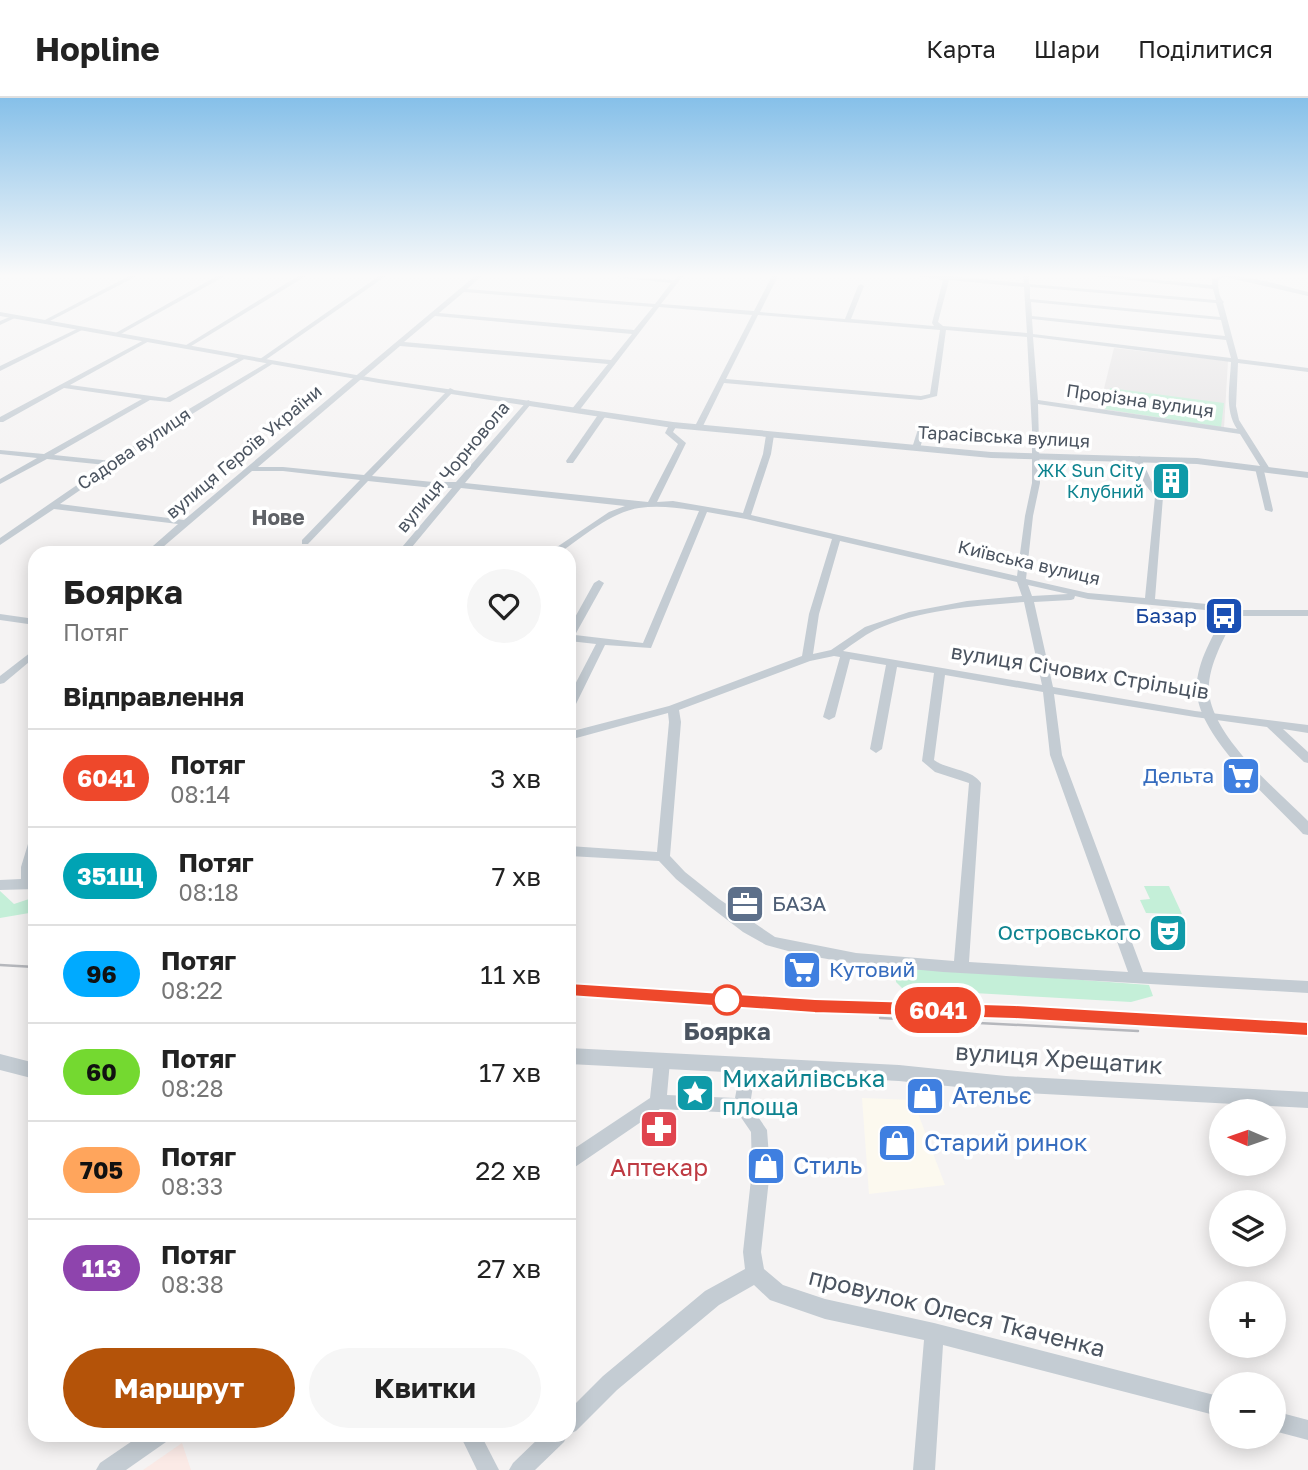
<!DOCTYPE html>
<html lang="uk">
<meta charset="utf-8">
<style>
:root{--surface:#fff;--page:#f6f6f6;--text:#222;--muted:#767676;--line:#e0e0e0;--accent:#b45309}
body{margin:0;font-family:"Golos Text",sans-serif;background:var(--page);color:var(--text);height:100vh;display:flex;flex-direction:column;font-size:26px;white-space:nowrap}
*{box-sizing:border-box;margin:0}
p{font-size:23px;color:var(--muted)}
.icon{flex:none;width:38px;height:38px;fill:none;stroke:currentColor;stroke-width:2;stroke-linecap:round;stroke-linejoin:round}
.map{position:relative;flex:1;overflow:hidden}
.side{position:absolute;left:28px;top:448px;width:548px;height:896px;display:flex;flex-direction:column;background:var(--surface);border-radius:21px;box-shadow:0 4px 18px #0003}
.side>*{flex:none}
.badge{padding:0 14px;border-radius:23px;font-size:24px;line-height:46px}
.needle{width:46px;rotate:272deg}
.buttons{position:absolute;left:1209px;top:1001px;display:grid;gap:14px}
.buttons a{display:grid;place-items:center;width:77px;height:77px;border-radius:50%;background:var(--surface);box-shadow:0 4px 18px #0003;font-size:35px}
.map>.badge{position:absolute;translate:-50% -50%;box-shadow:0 0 0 4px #fff}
h2{padding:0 35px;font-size:26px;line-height:63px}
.round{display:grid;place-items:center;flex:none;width:74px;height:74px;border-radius:37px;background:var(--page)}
.headline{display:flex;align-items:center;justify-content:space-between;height:119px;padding:0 35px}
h1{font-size:33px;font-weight:700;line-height:52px}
.cta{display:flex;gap:14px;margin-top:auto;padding:14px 35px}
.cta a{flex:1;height:80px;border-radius:42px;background:var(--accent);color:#fff;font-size:28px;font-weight:700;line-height:80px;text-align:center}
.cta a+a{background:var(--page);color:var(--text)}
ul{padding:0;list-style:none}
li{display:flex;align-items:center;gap:21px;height:98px;padding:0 35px;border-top:2px solid var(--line)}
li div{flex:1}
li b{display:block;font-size:26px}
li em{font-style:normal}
li .badge{min-width:77px;font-weight:700;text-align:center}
header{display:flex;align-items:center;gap:42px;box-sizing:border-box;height:98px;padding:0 35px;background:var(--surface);border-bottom:2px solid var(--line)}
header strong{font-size:33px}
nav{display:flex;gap:38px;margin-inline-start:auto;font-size:24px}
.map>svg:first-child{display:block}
</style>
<header>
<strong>Hopline</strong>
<nav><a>Карта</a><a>Шари</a><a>Поділитися</a></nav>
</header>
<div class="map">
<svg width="1308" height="1372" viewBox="0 0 1308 1372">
<rect width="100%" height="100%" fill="#f5f3f3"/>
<polygon fill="#fcf9ef" points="862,1000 913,1002 945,1087 869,1096"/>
<polygon fill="#e6e4e5" points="1114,250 1228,263 1224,330 1099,311"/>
<polygon fill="#fbeae6" points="182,1345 191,1372 143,1372"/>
<g fill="#c4efd8">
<polygon points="1110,290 1224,305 1221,329 1104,311"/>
<polygon points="1144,788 1169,788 1182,816 1146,815 1140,802 1150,801"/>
<polygon points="0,793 14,806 35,799 35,814 0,820"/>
<polygon points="897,868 1149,887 1153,898 1131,904 903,891 896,884"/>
</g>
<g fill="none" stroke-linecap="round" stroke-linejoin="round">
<g fill="#c4ccd3" fill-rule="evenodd">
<polygon points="129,178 137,178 46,225 41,224"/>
<polygon points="217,178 225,178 119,237 114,236"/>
<polygon points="298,178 306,178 188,250 183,249"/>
<polygon points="379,178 386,178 264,263 260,263 260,261"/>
<path d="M475,178h7l-15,13 188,15 16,-21 -62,-7 65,4 3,-4h6l-22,28 93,7 18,-35h6l-18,36 85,7 13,-33 3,-2 3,2 -13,33 83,7 -2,-3 11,-43 -26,-4h33l74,7 -1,-7h6v8l187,16 -3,-11 -120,-13h25l94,9v-6c19,-10 74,8 96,13v4l-83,-19 -7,3c0,7 1,18 6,22l-1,1 15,56 70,9v4l-70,-9 -2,43 3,14 31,49 -6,2 9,39 -1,2 -7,-2 -10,-42 5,-2 -20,-32 -202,-30 2,79 -7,33 -7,63 62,14 57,5 10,-101 -11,-14 -11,-25 7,-2 12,26 11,15 -8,102 62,6 19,8 -5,3 -15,-5 -128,-12 -13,-3 -1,3 -3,1 -37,2 19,85 142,24 113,14v8l-25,-4 25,23v11l-4,-1 -37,-35 -72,-10 -141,-23 8,61 81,217 165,9v12l-365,-21 -87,-8 -57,-10 -33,-9 -23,-13 -34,-26 -33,-27 -17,-18 -90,-5v-10l88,6 12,-130 -1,-9 -99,27v-8l100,-26 133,-50 7,-42 23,-75 -86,-20 -39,-7 -56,136 -46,-3 -30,61 -6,3v-13l27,-52 -27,-3v-13l25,-45 5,-3 5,3 -29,52 68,8 56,-132c-20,-3 -40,-6 -60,-3 -28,4 -56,29 -80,45h-11l61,-41 16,-6 -164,-18 -54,65h-10l55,-65h-19l-65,-7 -60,63h-6v-4l58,-60 -77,-9h-31l-96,82h-11l33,-29 -124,-15 -54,36v-7l106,-73 -59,-6 -47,25v-5l37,-21 -37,-4v-4l44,4 98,-55 -78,-11 -61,34h-3v-5l146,-78 5,1 -81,45 96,13 76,-42h4v2l-76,44 -20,-2 -96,55 58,6 55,-39 103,-61h4v2l-101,63 -113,78 124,16zM949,182l75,7 3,46 -84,-7 -5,-4zM1030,189l186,16 4,14 -190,-18zM464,194l189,15 -19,23 -195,-17zM1031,204l190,18 4,16 -193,-20zM659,209l93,8 -58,113 4,2 4,-2 22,-45 197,17 16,-4 9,-66 81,7 5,92v54l-7,33 -8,60 -266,-61 20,-61 3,-19 -4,-2 -4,2 -3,19 -20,59 -70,-12 -16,1 29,-59 -13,-11 4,-7 -4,-2h-3l-5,10 13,11 -30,58 -183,-19 66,-79 1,-2 -4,-2 -72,82h-23l-61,-6 81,-84 1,-2 -4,-2 -86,87 -81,-8h-25l142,-121 208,18 -37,46 7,2zM758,217l182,15 -10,64 -9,2 -195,-17zM435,218l197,18 -21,26 -207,-18zM1032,221l194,21 5,18 -198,-24zM1033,239l198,25c-1,23 -7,47 6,67l-199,-29zM840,443l177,41 5,14 -55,5 -58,11 -44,15 -34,23 -18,4 6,-40zM1028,487l40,9 -36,2zM1024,504l18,83 -199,-34c10,-7 20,-15 32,-21 46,-21 100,-24 149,-28zM834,558l6,1 -17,60 6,3 6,-3 15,-58 36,6 -16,84 6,4 6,-4 15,-82 37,6 -12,88 13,11 34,11 -15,178 -98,-8 -81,-16 -56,-38 -34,-27 -15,-16 11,-134 -2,-12 131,-49zM945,577l98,17 7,63 78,217 -159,-10 12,-179c-9,-14 -33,-13 -47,-23z"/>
<polygon points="12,218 17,219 0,227 0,223"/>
<polygon points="81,229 86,230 0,273 0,268"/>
<polygon points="600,314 607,316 573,365 567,365 566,363"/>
<polygon points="920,325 927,327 920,350 916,352 912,350"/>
<polygon points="0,516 35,521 35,527 0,522"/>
<polygon points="35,551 35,559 4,585 0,586 0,578"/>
<polygon points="35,741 35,791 0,792 0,782 21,781 21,769 28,746 30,743"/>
<polygon points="662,956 668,958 670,963 667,997 735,1000 742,963 748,961 754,963 756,968 750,1007 767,1032 770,1072 761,1154 764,1171 783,1187 825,1201 934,1225 1222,1299 1222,1319 943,1247 935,1372 913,1372 924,1242 825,1221 770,1202 754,1187 719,1207 617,1292 576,1333 569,1336 569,1312 603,1278 705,1193 745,1171 743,1154 752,1072 751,1034 738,1015 660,1011 575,1069 569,1071 569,1054 650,1000 654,963 656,958"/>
<polygon points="1274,1313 1308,1322 1308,1342 1274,1333"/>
<polygon points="141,1337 169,1337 166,1344 126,1372 96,1372 100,1365"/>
<polygon points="460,1337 481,1337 499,1372 477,1372"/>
<polygon points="542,1337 567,1337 564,1344 535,1372 509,1372 513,1365"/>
</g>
<g fill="#c4ccd3" fill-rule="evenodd">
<polygon points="0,214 379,281 673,324 991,354 1197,360 1308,374 1308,380 1197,366 991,360 673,330 379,285 0,218"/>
<path d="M1231,512h77v6h-73c-11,23 -28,51 -26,77 5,46 68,97 99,128v14l-5,-1c-31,-33 -102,-95 -106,-140 -3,-28 16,-58 28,-81z"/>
<polygon points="569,950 899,967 1006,978 1308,994 1308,1010 1006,994 899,983 569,966"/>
<polygon points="0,956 35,965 35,981 0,972"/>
</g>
<g stroke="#b5b7bc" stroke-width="2.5">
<polyline points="0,867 35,869"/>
<polyline points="569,891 815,908 1015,914 1308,931"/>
<polyline points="880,920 1138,933"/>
</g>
</g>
<linearGradient id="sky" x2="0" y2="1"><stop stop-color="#86c0e9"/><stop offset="0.48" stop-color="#fafafa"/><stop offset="1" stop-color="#fafafa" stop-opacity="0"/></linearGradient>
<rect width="1308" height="370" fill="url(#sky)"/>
<polygon fill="#ee482b" stroke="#fff" stroke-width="2" points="569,885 815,901 1015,907 1308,924 1308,938 1015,921 815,915 569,898 563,896 560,891 563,887"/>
<defs>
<g id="building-square" transform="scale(2.0125)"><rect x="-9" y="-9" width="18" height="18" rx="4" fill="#0f9aa8" stroke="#fff"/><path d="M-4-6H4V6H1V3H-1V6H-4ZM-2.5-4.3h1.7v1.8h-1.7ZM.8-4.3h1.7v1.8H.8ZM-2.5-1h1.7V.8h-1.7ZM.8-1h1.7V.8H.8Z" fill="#fff"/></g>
<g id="bus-square" transform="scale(2.0125)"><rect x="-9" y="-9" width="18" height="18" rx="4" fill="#1a4fb4" stroke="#fff"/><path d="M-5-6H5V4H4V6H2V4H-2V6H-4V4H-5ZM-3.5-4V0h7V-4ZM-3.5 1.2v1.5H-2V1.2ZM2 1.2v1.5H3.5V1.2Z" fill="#fff"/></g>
<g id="supermarket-square" transform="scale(2.0125)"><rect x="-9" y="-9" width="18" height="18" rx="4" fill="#3f7fe0" stroke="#fff"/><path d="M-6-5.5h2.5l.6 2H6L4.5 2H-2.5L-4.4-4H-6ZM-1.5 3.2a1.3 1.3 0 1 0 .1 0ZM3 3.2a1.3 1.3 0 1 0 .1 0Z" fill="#fff"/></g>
<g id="office-square" transform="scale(2.0125)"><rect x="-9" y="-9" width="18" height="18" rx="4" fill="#5c6f8a" stroke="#fff"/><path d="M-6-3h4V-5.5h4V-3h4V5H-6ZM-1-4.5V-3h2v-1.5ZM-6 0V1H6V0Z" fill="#fff"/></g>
<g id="theatre-square" transform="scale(2.0125)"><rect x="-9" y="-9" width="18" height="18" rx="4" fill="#0f9aa8" stroke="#fff"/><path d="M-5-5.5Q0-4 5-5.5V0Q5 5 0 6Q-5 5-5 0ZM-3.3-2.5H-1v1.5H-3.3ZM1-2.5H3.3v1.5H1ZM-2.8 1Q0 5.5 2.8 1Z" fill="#fff"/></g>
<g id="sight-square" transform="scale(2.0125)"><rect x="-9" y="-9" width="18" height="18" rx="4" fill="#0f9aa8" stroke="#fff"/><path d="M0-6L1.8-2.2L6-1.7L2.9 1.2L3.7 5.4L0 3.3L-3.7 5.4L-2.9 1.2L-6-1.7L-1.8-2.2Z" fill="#fff"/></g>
<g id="shop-square" transform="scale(2.0125)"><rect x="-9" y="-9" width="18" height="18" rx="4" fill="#3f7fe0" stroke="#fff"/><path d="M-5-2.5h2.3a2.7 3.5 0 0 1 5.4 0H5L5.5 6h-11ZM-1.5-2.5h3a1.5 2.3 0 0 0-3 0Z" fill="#fff"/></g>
<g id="pharmacy-square" transform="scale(2.0125)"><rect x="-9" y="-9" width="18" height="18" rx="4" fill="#e0444e" stroke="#fff"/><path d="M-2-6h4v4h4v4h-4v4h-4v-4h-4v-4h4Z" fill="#fff"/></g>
</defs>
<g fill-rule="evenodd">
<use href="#building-square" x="1171" y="383"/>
<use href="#bus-square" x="1224" y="518"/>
<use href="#supermarket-square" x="1241" y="678"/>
<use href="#office-square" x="745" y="806"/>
<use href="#theatre-square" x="1168" y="835"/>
<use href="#supermarket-square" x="802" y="872"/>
<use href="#sight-square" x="695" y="995"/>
<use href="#shop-square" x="925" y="998"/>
<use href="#pharmacy-square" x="659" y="1031"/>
<use href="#shop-square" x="897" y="1045"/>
<use href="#shop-square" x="766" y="1068"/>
</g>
<circle fill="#fff" stroke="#ee482b" stroke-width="3.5" cx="727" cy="902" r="14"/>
<g text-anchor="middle" stroke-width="7" stroke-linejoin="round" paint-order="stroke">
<g font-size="18" fill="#4b5460" stroke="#fff">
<text transform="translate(1140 303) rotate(8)" y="6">Прорізна вулиця</text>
<text transform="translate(1004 339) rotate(3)" y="6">Тарасівська вулиця</text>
<text transform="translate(134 351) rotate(-34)" y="6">Садова вулиця</text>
<text transform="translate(244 354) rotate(-40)" y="6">вулиця Героїв України</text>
<text transform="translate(453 369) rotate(-50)" y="6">вулиця Чорновола</text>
<text transform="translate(1029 465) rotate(13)" y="6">Київська вулиця</text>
</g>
<g font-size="18" fill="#0d838f" stroke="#fff" text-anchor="end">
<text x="1144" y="379">ЖК Sun City<tspan x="1144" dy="21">Клубний</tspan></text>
</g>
<g font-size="21" font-weight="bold" fill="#5f6267" stroke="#fff">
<text x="278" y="427">Нове</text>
</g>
<g font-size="21" fill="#164399" stroke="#fff" text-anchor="end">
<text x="1197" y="525">Базар</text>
</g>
<g font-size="21" fill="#4b5460" stroke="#fff">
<text transform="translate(1080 574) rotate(9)" y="7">вулиця Січових Стрільців</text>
</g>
<g font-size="21" fill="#366cbe" stroke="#fff" text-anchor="end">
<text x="1214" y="685">Дельта</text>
<text x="829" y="879" text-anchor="start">Кутовий</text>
</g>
<g font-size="21" fill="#4e5e75" stroke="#fff" text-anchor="start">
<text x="772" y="813">БАЗА</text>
</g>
<g font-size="21" fill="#0d838f" stroke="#fff" text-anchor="end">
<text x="1141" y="842">Островського</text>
</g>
<g font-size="24" font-weight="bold" fill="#4b5460" stroke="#fff">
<text x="727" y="942">Боярка</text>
</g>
<g font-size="24" fill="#4b5460" stroke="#fff">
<text transform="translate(1059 961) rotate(4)" y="8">вулиця Хрещатик</text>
<text transform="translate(957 1215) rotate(14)" y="8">провулок Олеся Ткаченка</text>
</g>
<g font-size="24" fill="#0d838f" stroke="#fff" text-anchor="start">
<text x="722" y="989">Михайлівська<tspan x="722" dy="28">площа</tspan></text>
</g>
<g font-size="24" fill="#366cbe" stroke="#fff" text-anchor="start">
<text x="952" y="1006">Ательє</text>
<text x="924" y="1053">Старий ринок</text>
<text x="793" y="1076">Стиль</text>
</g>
<g font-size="24" fill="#be3a42" stroke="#fff">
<text x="659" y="1078">Аптекар</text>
</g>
</g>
</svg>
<div class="buttons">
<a><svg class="needle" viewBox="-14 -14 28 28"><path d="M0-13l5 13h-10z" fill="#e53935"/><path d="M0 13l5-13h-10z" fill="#767676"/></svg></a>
<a><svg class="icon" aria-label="layers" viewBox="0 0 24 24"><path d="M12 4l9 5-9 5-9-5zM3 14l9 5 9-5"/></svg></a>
<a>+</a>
<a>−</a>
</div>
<b class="badge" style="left:938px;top:912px;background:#ee482b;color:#fff">6041</b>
<section class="side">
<div class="headline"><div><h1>Боярка</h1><p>Потяг</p></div><a class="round"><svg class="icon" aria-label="heart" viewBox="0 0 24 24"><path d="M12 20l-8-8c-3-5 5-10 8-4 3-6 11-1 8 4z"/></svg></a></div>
<h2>Відправлення</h2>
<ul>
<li><span class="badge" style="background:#ee482b;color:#fff">6041</span><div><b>Потяг</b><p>08:14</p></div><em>3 хв</em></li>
<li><span class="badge" style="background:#00a3b4;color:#fff">351Щ</span><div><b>Потяг</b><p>08:18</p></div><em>7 хв</em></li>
<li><span class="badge" style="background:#0af;color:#111">96</span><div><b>Потяг</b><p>08:22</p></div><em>11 хв</em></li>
<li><span class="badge" style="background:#74d930;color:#111">60</span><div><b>Потяг</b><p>08:28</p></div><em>17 хв</em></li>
<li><span class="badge" style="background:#ffa55c;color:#111">705</span><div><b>Потяг</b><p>08:33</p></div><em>22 хв</em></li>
<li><span class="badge" style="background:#8e44ad;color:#fff">113</span><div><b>Потяг</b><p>08:38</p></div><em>27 хв</em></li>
</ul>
<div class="cta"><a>Маршрут</a><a>Квитки</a></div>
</section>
</div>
